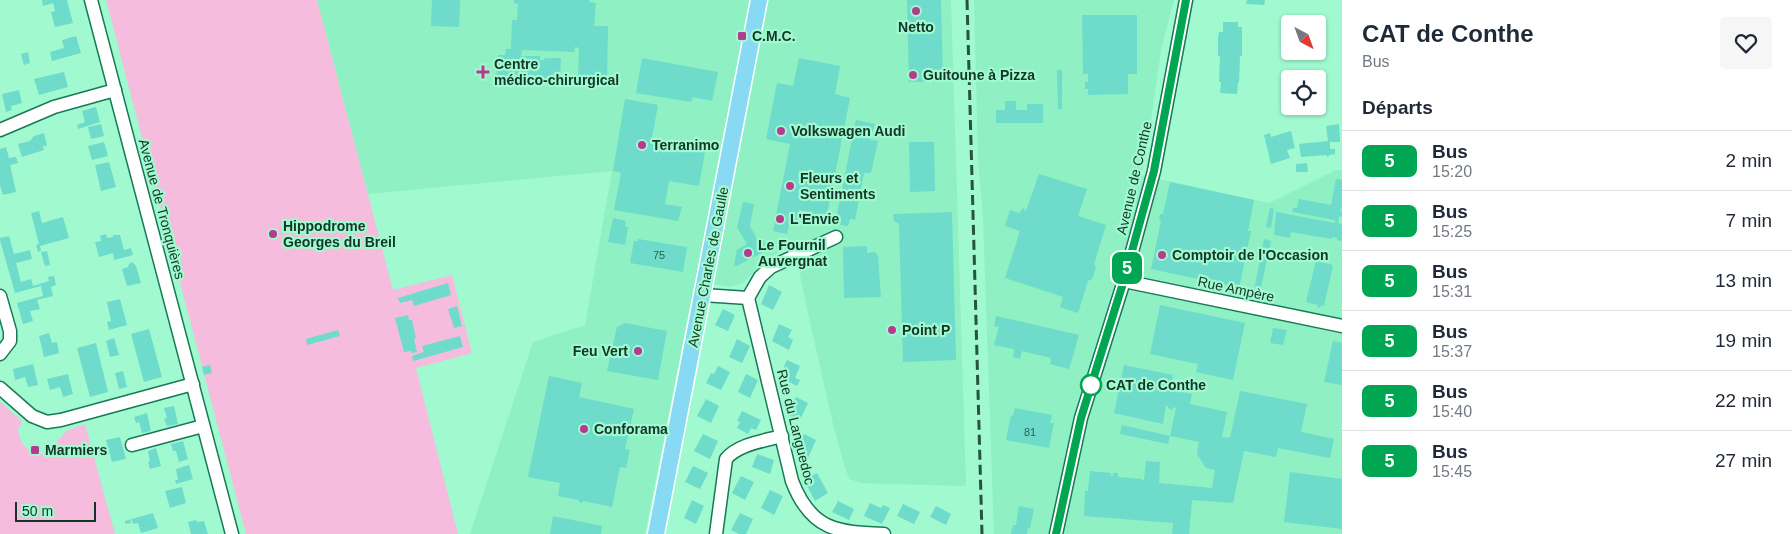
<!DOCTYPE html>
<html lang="fr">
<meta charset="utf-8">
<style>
:root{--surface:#fff;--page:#f6f6f7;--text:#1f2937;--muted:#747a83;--line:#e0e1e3}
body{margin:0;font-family:Arial,sans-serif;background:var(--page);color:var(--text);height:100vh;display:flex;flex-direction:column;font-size:19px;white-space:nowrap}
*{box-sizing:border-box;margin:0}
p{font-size:16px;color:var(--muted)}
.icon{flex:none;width:28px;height:28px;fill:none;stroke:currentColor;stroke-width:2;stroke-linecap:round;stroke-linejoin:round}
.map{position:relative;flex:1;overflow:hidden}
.drawer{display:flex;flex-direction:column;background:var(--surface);width:450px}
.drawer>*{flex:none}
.badge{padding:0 10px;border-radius:8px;font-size:18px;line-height:32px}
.needle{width:32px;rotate:139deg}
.fabs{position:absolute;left:1281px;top:15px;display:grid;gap:10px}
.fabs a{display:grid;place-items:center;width:45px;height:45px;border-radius:5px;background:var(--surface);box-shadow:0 1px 4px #0004;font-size:25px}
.scale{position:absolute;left:15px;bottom:12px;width:81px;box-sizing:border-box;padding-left:5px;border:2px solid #123728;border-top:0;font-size:14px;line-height:18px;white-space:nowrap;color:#123728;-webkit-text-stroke:4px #a1f9d0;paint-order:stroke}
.map>.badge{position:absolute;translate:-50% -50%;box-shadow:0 0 0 2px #fff}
h2{padding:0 20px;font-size:19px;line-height:45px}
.round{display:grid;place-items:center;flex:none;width:52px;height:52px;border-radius:5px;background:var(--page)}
.headline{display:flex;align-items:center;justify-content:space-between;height:85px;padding:0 20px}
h1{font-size:24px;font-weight:600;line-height:38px}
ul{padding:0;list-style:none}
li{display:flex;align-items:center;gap:15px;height:60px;padding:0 20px;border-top:1px solid var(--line)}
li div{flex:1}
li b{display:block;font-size:19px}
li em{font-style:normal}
li .badge{min-width:55px;font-weight:700;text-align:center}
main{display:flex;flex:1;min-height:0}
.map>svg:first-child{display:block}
</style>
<main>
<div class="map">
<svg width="1342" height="534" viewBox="0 0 1342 534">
<rect width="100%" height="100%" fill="#a1f9d0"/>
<g fill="#8ef0c3">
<polygon points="317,0 951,0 966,486 860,483 850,479 846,471 833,424 807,309 800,275 800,262 795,245 766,259 744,282 731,287 695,281 645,534 470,534 533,342 585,325 612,171 368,194"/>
<polygon points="974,0 1174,0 1161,50 1147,149 1141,175 1269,203 1336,170 1342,170 1342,534 994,534 983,219 978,159"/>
</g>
<g fill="#f6bcdd">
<polygon points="106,0 317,0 393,290 452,275 472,353 416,368 458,534 246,534"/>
<path d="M0,402l22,19 -4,9c3,16 8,21 25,24l10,-7 13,-16 19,-7 30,110h-115z"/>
</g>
<g fill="#6edbcb">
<polygon points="42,0 67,0 73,23 55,27 51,12 55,11 53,3 43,6"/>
<polygon points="432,0 460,0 459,27 431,26"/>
<polygon points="514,0 589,0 589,2 596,3 594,26 608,26 607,80 605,81 605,86 587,85 587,80 578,80 579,48 575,47 574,52 522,50 521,56 540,56 540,60 544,60 545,58 561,58 560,80 549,79 549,84 496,82 498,55 505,55 506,49 511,49 512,20 517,20 518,4 514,3"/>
<polygon points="907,0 941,0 943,81 909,82"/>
<polygon points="1247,0 1265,0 1264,5 1246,4"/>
<polygon points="1082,15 1137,15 1137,74 1128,74 1128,94 1088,95 1088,89 1085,89 1085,82 1088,82 1088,74 1083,74"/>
<polygon points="1223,22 1238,22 1238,27 1242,27 1242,56 1240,56 1239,83 1238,82 1237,94 1220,93 1221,82 1219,82 1220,56 1218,56 1218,38 1219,32 1223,32"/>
<polygon points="76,36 81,53 52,61 50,52 64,48 62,40"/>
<polygon points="28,52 30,63 24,65 21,54"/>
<polygon points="642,58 718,72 712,101 693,97 691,102 636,93"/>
<polygon points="799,58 840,66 835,94 850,98 827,215 820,214 819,223 808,220 810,212 799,210 796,226 789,225 787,234 773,231 790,144 766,139 777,83 793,86"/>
<polygon points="1057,70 1062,70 1062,109 1058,109"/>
<polygon points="64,72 68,87 39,95 34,79"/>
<polygon points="19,90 22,103 11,106 12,110 6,112 2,94"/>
<polygon points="625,99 658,105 651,143 705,152 699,186 669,181 665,204 682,207 678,221 614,210 621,173 613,171"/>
<polygon points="1005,101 1016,101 1016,110 1027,110 1027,104 1043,104 1043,123 996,123 996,110 1005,110"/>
<polygon points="96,107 100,122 78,129 77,125 85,122 82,111"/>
<polygon points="856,120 875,124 870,140 878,141 871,173 864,173 855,220 850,219 848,226 835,224"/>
<polygon points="101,124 104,136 91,139 88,127"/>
<polygon points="1339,124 1340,142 1330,142 1330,149 1335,149 1335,154 1329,155 1329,156 1327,157 1327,155 1301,157 1299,144 1328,141 1326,126"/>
<polygon points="1291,131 1295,148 1287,150 1290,158 1271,164 1264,135 1270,133 1271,137"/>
<polygon points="44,133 47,146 43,146 44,150 22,157 18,144 30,141 34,136"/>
<polygon points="104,142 108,156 92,160 88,146"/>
<polygon points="909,142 934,142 935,191 910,192"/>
<polygon points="6,147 9,158 16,157 18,163 10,165 16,192 3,195 0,185 0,149"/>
<polygon points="109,162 116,187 101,191 95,165"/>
<polygon points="1307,163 1308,172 1296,172 1296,164"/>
<polygon points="1039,174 1087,189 1078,216 1106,225 1094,264 1096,268 1092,279 1088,281 1078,313 1060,307 1063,297 1005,278 1020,231 1005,226 1010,210 1019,213 1023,208 1026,211"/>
<polygon points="1336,179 1342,180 1342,207 1340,212 1342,212 1342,217 1339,216 1338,223 1342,224 1342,241 1337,240 1337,238 1332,237 1332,239 1291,232 1290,238 1274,235 1276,212 1335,223 1335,220 1292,212 1293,208 1297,208 1299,199 1331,205"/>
<polygon points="1170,182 1254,200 1248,231 1251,231 1239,288 1151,269 1161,221 1159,220 1160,214 1163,214"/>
<polygon points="743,202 754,204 750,226 757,239 761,237 769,249 737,266 734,266 737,250 747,244 737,227"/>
<polygon points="1270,208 1274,209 1271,228 1266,227"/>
<polygon points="39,211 42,223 63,217 69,238 40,246 41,251 38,252 36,245 39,244 31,213"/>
<polygon points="952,212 956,360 903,362 899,224 894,221 893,214"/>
<polygon points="613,218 626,221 625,227 628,227 625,245 608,242"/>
<polygon points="106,234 107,238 113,237 113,235 120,235 124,250 131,248 133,255 114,260 113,253 99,257 95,242 101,241 100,236"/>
<polygon points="9,236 14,254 30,250 32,259 16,263 21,282 31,279 33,286 49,281 48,277 54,276 56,285 51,287 53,296 37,300 40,309 30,311 33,321 23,324 17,303 43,296 41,286 15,293 0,240 0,238"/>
<polygon points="638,239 687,247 683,272 630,263 634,241 638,241"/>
<polygon points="1264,239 1271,241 1260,292 1254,291"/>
<polygon points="867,246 867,253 875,252 878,256 881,297 844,298 843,247"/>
<polygon points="47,251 50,265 45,266 41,252"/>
<polygon points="1316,261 1333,265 1324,306 1321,305 1320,308 1317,307 1318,305 1306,302"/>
<polygon points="132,262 136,266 141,283 127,286 122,269 128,267 129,264"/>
<polygon points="448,283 451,295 414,306 412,300 400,303 398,298"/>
<polygon points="769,285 782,292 773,310 761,304"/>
<polygon points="120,299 127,325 109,330 107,322 111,321 107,302"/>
<polygon points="1160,305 1245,323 1233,380 1196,372 1198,364 1150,354"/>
<polygon points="457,306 462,326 454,328 448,309"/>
<polygon points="723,309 735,315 728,331 715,325"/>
<polygon points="408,315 409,320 412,320 416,338 414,339 417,352 412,353 411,351 404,352 395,318"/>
<polygon points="996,316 1079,335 1069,369 1050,364 1051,358 1022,351 1020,359 1013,357 1014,349 994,345 999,327 994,326"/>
<polygon points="625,323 667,331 658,380 607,371 617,327"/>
<polygon points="779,324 792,330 788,337 793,340 789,350 772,341"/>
<polygon points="1273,328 1287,330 1283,345 1270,343"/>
<polygon points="149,329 162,377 144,382 131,334"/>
<polygon points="338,330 340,336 307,345 306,339"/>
<polygon points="49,333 52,343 57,342 59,353 44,357 39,336"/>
<polygon points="460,336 463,347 413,361 412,356 424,352 422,346"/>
<polygon points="114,338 119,355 110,357 106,341"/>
<polygon points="737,339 750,346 742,363 729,357"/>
<polygon points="1333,341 1342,343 1342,385 1324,382"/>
<polygon points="96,343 108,392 90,397 77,348"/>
<polygon points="787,360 800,366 795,378 800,380 797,386 779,377"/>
<polygon points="33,364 38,385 28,387 25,377 15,380 13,369"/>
<polygon points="210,365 212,373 204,375 202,367"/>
<polygon points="1124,365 1173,375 1170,390 1192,394 1190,404 1227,412 1222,437 1230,438 1240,391 1307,404 1301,432 1334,439 1330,458 1278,448 1276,457 1244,451 1233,503 1192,500 1189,534 1172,534 1173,523 1084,516 1085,491 1088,491 1090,471 1111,473 1111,476 1113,476 1113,473 1118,473 1118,477 1142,479 1142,480 1144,480 1146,461 1160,462 1159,483 1212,488 1215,470 1206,468 1197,454 1199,442 1170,436 1176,408 1173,407 1173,410 1168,408 1168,406 1166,406 1163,424 1114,413"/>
<polygon points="718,366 730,372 721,390 706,383 711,373 714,374"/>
<polygon points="123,371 127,387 119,389 115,373"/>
<polygon points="68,374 73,394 63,397 60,387 50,390 47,379"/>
<polygon points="746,374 758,380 750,398 738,392"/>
<polygon points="549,376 582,383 579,397 634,409 625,449 630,450 626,468 620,467 612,507 583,501 583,503 579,502 579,500 558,496 560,483 528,477"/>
<polygon points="796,397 808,403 800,420 787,415"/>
<polygon points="706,399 719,406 711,423 697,416"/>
<polygon points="174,406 178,424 167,426 164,419 167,418 164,408"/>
<polygon points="1015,408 1052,415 1050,423 1054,423 1049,448 1006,440 1011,415 1013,416"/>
<polygon points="742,411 761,420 756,430 751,428 748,434 737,428 740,422 737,421"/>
<polygon points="147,413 151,431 142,433 139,422 136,423 134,417"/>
<polygon points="1122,425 1170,436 1168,444 1120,434"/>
<polygon points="703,434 718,441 710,459 694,451"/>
<polygon points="804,434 816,440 808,458 796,452"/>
<polygon points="120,437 126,459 112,462 106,440"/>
<polygon points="183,441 188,459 179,462 176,451 173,451 171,444"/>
<polygon points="156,448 161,466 150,469 148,462 150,461 148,451"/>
<polygon points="757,454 774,460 770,474 752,467"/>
<polygon points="189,465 193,479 176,484 175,480 178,480 176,469"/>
<polygon points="693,466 708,473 700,489 685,482"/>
<polygon points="1290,472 1342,479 1342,529 1284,522"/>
<polygon points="817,473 828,493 815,501 804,480"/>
<polygon points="741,476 754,482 745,500 732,493"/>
<polygon points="182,487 186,503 170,508 165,491"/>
<polygon points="770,490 783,496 774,515 761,508"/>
<polygon points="692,500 704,506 696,524 684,518"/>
<polygon points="838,501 854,509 849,520 832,512"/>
<polygon points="870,503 881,508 883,505 890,508 882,524 864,516"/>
<polygon points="903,504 920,512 914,524 897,516"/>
<polygon points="936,506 951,514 946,525 930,517"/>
<polygon points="1019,506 1034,509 1030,528 1028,528 1027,534 1011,534 1013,525 1016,525"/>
<polygon points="153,513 158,528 141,533 138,523 133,524 132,520 130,521 131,523 125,524 125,521"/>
<polygon points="740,513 753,519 746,534 739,534 731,530"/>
<polygon points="553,516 602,526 601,534 550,534"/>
<polygon points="196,520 197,522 204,521 208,534 191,534 188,522"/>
</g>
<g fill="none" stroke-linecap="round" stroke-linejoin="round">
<g stroke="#177956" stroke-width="15">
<g id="minor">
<polyline points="91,0 232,534"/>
<polyline points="0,130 54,107 115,90"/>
<polyline points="1124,281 1342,326"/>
<path d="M703,295l45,3 44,183c19,50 46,51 92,53"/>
<polyline points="0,296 10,331 10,341 0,354"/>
<polyline points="748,298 760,277 771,267 836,237"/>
<polyline points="0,388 32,416 47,422 61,420 193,384"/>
<polyline points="132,445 203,426"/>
<path d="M716,534l10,-75c12,-15 38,-18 56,-23"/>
<polyline points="1056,534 1081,418 1124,281 1154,171 1186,0"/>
</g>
</g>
<g stroke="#fff" stroke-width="19">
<polyline id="major" points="656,534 759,0"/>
</g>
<use href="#minor" stroke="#fff" stroke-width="12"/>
<use href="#major" stroke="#88daf4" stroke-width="16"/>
<polyline stroke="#275441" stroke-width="3" stroke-dasharray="10 5" stroke-linecap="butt" points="967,0 982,534"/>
</g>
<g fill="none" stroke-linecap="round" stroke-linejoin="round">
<g stroke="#fff" stroke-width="11">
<polyline id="line" points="1056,534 1081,418 1124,280 1154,171 1186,0"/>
</g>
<use href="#line" stroke="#00a651" stroke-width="8"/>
</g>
<g fill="#b63b8e" stroke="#a1f9d0" stroke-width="2">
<circle cx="916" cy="11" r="5"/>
<rect x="737" y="31" width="10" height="10" rx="2.5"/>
<path d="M480.5 64.5h5v5h5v5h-5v5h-5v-5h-5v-5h5z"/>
<circle cx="913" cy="75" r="5"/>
<circle cx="781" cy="131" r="5"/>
<circle cx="642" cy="145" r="5"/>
<circle cx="790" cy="186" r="5"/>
<circle cx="780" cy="219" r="5"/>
<circle cx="273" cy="234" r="5"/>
<circle cx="748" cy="253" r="5"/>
<circle cx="1162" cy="255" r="5"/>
<circle cx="892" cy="330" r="5"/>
<circle cx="638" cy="351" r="5"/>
<circle cx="584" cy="429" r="5"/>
<rect x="30" y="445" width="10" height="10" rx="2.5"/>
</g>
<circle fill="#fff" stroke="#00a651" stroke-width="2.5" cx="1091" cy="385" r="10"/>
<g text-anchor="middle" stroke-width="4.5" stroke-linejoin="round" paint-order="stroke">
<g font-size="11" fill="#296051">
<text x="659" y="259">75</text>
<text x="1030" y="436">81</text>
</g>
<g font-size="14" font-weight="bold" fill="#123728" stroke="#a1f9d0" text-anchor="start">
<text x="916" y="32" text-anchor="middle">Netto</text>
<text x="752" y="41">C.M.C.</text>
<text x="494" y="69">Centre<tspan x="494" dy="16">médico-chirurgical</tspan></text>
<text x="923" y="80">Guitoune à Pizza</text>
<text x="791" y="136">Volkswagen Audi</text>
<text x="652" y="150">Terranimo</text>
<text x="800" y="183">Fleurs et<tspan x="800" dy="16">Sentiments</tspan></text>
<text x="790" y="224">L'Envie</text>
<text x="283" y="231">Hippodrome<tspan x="283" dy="16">Georges du Breil</tspan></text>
<text x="758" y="250">Le Fournil<tspan x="758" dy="16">Auvergnat</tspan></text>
<text x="1172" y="260">Comptoir de l'Occasion</text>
<text x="902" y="335">Point P</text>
<text x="628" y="356" text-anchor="end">Feu Vert</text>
<text x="594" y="434">Conforama</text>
<text x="45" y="455">Marmiers</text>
</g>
<g font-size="14" fill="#123728" stroke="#a1f9d0">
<text transform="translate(1134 178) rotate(-77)" y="5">Avenue de Conthe</text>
<text transform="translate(162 209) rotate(75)" y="5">Avenue de Tronquières</text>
<text transform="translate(708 267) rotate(-79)" y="5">Avenue Charles de Gaulle</text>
<text transform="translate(1236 289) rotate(12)" y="5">Rue Ampère</text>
<text transform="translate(796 427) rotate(76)" y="5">Rue du Languedoc</text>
</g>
<g font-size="14" font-weight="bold" fill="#123728" stroke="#a1f9d0" text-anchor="start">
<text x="1106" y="390">CAT de Conthe</text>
</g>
</g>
</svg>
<div class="fabs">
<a><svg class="needle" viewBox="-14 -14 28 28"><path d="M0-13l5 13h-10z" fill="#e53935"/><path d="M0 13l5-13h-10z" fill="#747a83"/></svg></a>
<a><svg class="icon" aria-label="locate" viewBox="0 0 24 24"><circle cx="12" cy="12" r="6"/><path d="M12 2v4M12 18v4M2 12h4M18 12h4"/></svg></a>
</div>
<div class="scale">50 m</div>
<b class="badge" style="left:1127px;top:268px;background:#00a651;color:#fff">5</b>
</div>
<section class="drawer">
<div class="headline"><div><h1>CAT de Conthe</h1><p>Bus</p></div><a class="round"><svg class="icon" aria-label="heart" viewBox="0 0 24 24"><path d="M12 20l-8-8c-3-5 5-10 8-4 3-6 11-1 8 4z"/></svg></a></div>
<h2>Départs</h2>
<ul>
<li><span class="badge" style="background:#00a651;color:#fff">5</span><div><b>Bus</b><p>15:20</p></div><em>2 min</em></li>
<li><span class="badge" style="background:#00a651;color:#fff">5</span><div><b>Bus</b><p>15:25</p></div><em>7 min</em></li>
<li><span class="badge" style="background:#00a651;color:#fff">5</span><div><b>Bus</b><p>15:31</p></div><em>13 min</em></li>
<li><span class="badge" style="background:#00a651;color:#fff">5</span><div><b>Bus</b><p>15:37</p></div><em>19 min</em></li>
<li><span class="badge" style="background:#00a651;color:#fff">5</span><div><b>Bus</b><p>15:40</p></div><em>22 min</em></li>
<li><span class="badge" style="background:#00a651;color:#fff">5</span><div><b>Bus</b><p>15:45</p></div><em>27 min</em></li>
</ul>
</section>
</main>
